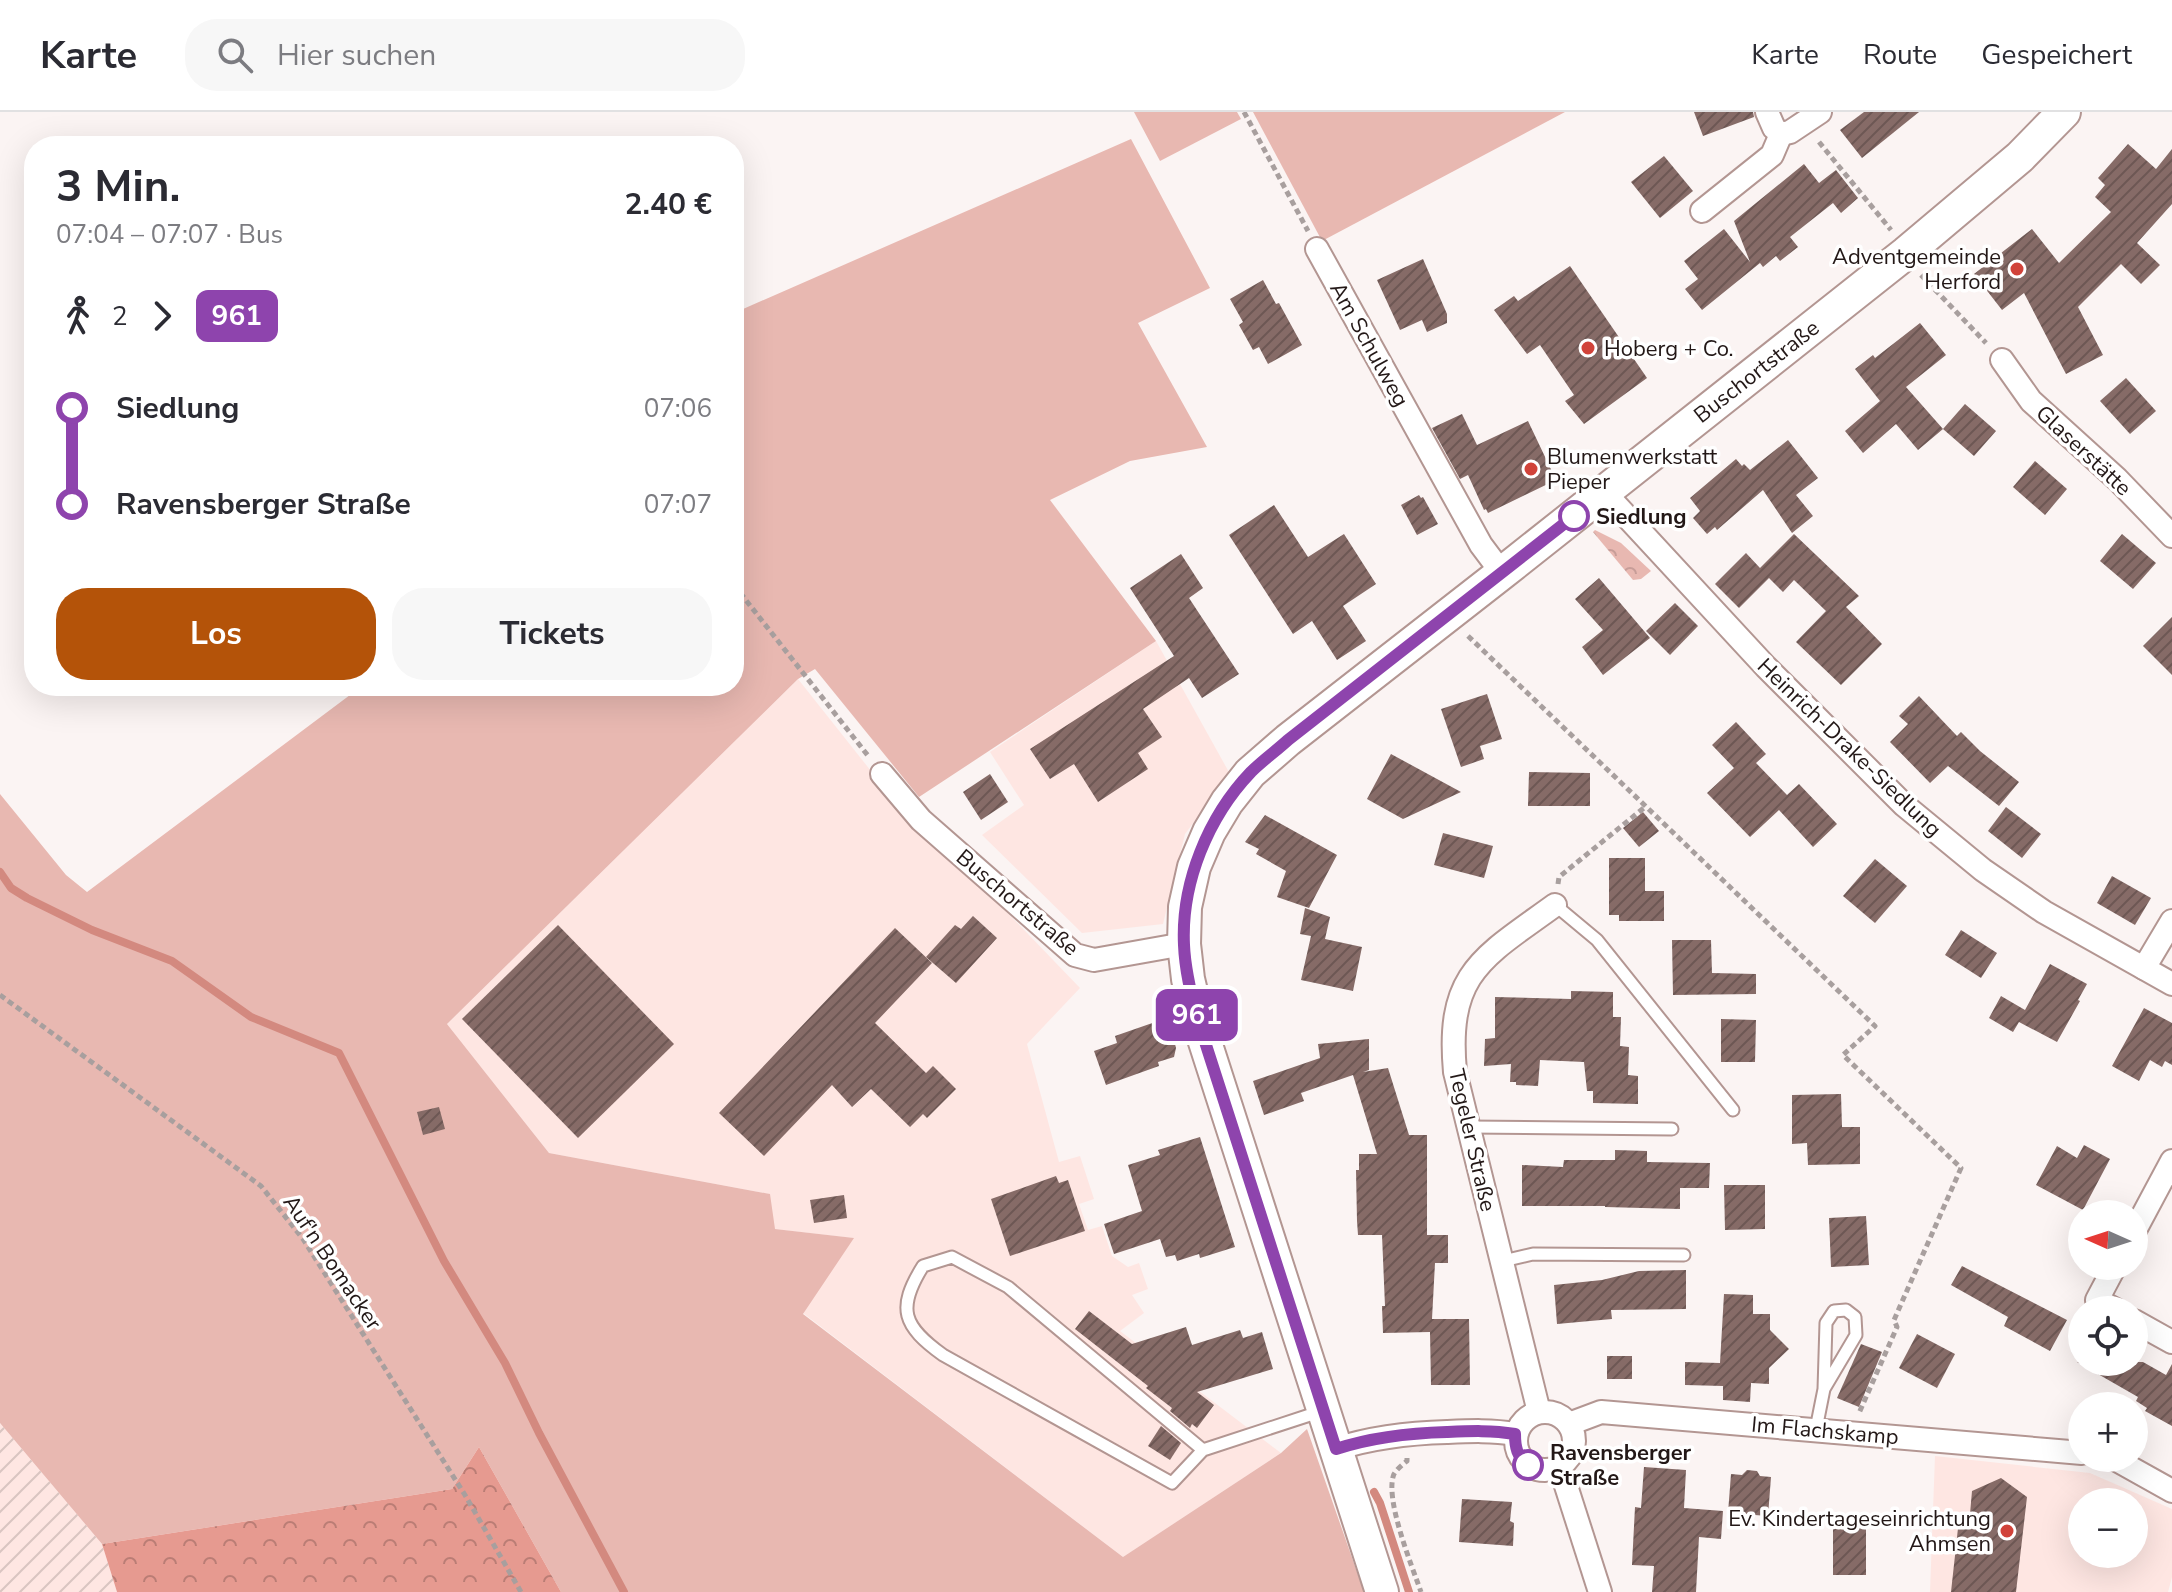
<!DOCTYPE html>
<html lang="de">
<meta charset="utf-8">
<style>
:root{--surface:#fff;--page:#f7f7f7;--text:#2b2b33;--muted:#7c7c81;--line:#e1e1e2;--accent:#b45309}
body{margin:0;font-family:"Nunito Sans",sans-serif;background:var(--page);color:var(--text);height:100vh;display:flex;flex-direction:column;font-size:30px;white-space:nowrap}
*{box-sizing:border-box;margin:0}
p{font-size:26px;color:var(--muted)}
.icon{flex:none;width:44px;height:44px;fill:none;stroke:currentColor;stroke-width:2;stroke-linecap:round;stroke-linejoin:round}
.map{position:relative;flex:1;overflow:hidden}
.side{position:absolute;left:24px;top:24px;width:720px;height:560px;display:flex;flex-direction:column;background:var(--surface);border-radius:32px;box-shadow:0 8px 32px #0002}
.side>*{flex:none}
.badge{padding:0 16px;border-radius:12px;font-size:28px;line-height:52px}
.needle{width:52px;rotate:273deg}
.buttons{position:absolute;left:2068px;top:1088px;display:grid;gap:16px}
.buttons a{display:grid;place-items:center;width:80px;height:80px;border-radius:50%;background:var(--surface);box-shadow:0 8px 32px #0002;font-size:40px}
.map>.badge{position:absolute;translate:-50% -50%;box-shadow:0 0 0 4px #fff}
.legs{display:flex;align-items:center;gap:12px;height:88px;padding:0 32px;font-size:26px}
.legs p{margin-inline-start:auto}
.headline{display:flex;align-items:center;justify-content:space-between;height:136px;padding:0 32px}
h1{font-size:44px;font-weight:700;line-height:60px}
.action{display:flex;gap:16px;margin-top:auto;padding:16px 32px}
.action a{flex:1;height:92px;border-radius:32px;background:var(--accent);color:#fff;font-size:32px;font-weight:700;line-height:92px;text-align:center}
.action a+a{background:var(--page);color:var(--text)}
ul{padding:0 32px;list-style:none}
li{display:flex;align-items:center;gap:28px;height:96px;font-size:30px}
li i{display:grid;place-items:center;width:12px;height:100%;margin:0 10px;background:currentColor}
li i::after{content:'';width:20px;height:20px;margin:-10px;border:6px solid;border-radius:50%;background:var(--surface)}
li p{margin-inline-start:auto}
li:first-child i{background:linear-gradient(#0000 50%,currentColor 0)}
li:last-child i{background:linear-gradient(currentColor 50%,#0000 0)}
header{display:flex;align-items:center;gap:48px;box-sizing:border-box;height:112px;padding:0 40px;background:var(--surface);border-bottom:2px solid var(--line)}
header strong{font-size:38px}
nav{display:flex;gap:44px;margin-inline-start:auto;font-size:28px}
.search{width:560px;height:72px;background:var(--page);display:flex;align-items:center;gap:20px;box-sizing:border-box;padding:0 28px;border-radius:32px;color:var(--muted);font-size:30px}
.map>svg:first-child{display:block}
</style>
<header>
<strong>Karte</strong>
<div class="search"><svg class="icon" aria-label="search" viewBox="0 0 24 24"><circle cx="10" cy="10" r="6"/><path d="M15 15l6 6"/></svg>Hier suchen</div>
<nav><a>Karte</a><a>Route</a><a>Gespeichert</a></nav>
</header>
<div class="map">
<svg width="2172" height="1480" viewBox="0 0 2172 1480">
<defs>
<pattern id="industrial-furrows" width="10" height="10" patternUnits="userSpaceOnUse" patternTransform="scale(2)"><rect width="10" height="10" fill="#fee6e2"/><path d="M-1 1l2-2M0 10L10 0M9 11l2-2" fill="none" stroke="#d9c5c1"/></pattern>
<pattern id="forest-crowns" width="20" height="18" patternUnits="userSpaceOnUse" patternTransform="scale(2)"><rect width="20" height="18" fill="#e69a90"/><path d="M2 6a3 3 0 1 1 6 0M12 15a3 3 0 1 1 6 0" fill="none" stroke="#ba7d75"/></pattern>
<pattern id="park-crowns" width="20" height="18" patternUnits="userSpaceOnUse" patternTransform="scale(2)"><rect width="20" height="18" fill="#e8b8b1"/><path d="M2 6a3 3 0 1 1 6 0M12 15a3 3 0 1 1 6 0" fill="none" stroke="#c79d98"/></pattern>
<pattern id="building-hatch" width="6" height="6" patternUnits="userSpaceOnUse" patternTransform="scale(2)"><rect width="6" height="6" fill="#866b67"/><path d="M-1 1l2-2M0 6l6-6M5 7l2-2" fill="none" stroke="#6d5754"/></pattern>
</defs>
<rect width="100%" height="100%" fill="#fbf4f3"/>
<g fill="#fee6e2" fill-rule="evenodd">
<polygon points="1156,529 1230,662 1185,722 1163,812 1082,821 982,723 1024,693 990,640"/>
<polygon points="798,567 871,659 1080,876 1027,932 1059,1050 1080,1044 1094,1087 1079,1092 1088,1118 1102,1114 1112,1144 1128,1155 1139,1151 1148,1177 1132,1183 1144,1201 1120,1219 1281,1341 1123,1445 803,1201 853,1126 774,1117 769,1082 549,1041 447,912"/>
<path d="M1935,1344l155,17 82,36v68l-4,15h-238zM2082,1390h52v52h-52z"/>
</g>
<polygon fill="url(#industrial-furrows)" points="0,1311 102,1432 117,1480 0,1480"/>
<g fill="#e8b8b1">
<polygon points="1134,0 1237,0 1241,7 1160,49"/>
<polygon points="1253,0 1565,0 1322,129"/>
<polygon points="1131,27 1210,176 1138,211 1207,335 1130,349 1050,388 1156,529 919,685 815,557 798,567 447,912 549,1041 770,1082 775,1117 854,1126 803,1202 1123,1445 1281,1341 1307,1317 1364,1480 561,1480 479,1335 452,1377 102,1432 0,1311 0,682 66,763 87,780 362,574 734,574 734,201"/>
</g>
<polygon fill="url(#forest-crowns)" points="479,1335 561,1480 117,1480 102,1432 452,1377"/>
<polygon fill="url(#park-crowns)" points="1595,418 1621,431 1651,459 1641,467 1633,468 1593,420"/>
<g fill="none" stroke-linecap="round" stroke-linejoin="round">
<g stroke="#d3897f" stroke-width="8">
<polyline points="0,760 11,776 27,786 92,818 172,849 251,905 339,941 444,1149 505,1251 539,1321 624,1480"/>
<polyline points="1374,1380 1380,1391 1409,1480"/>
</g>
</g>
<g fill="url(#building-hatch)">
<polygon points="1694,0 1753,0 1754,5 1703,24"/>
<polygon points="1864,0 1919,0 1862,46 1840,18"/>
<polygon points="2128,32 2156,57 2172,37 2172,92 2137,131 2160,153 2141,172 2121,152 2078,195 2103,243 2066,262 2024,181 2002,198 1974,162 2032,117 2059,151 2111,100 2095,85 2105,73 2098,66"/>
<polygon points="1664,44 1693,79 1660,106 1631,70"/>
<polygon points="1804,52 1819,71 1836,58 1858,86 1841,101 1833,91 1790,125 1798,135 1780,149 1776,144 1763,155 1760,151 1702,198 1685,177 1698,167 1684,149 1724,117 1750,150 1734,109"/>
<polygon points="1423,147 1447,202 1447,211 1427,220 1422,208 1400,218 1377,168"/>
<polygon points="1570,154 1647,266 1584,312 1565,289 1574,283 1540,233 1527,242 1494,198 1514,184 1518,189"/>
<polygon points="1263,168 1276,192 1279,191 1302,233 1268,252 1259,235 1253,238 1239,213 1243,210 1230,187"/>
<polygon points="1920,211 1946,243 1906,275 1943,317 1918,338 1896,312 1863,341 1845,319 1880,289 1855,257 1873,243 1875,246"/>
<polygon points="2126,266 2156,299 2130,322 2100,289"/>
<polygon points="1965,292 1996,319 1974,344 1943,317"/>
<polygon points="1462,302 1477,333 1528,309 1556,368 1488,401 1486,397 1484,398 1468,363 1460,367 1432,316"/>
<polygon points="1788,328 1818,366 1796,383 1813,404 1792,421 1763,378 1717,418 1715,415 1707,422 1693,406 1700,399 1690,386 1736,347 1742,354 1744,352 1750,358"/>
<polygon points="2035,349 2067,377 2045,403 2013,375"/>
<polygon points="1419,383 1421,386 1423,385 1438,412 1417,423 1401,393"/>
<polygon points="1274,393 1308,445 1344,422 1376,472 1343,494 1366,529 1337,548 1312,509 1293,522 1229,423"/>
<polygon points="1794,422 1859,484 1846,495 1882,532 1841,573 1796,530 1826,499 1794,468 1783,480 1769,466 1739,496 1715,472 1746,441 1760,456"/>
<polygon points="2122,422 2156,451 2133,477 2100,449"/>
<polygon points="1181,442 1203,476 1189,486 1239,562 1202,586 1189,566 1143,597 1162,625 1138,641 1148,657 1098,690 1074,652 1050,667 1030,637 1174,544 1130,476"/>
<polygon points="1599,466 1650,526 1603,563 1582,535 1603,518 1575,487"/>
<polygon points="1675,491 1698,514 1670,543 1646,519"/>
<polygon points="2172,505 2172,563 2143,534"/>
<polygon points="1487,582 1502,627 1480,634 1484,647 1461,655 1441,597"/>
<polygon points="1919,584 1957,624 1961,620 1980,639 2019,670 1999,694 1948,654 1930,671 1890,630 1908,612 1899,604"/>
<polygon points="1736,610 1766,642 1756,651 1787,683 1799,672 1837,712 1813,735 1779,698 1750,725 1707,681 1734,656 1712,633"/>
<polygon points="1391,642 1461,680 1403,707 1367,687"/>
<polygon points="1529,660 1590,661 1590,694 1528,694"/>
<polygon points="990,662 1008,690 981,708 963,680"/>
<polygon points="2006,695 2041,722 2022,746 1988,719"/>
<polygon points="1643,700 1659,719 1639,735 1623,716"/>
<polygon points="1265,703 1337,743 1309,796 1277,785 1286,759 1256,742 1259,737 1245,730"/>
<polygon points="1443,721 1493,734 1484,766 1434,753"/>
<polygon points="1609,746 1645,746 1645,779 1664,779 1664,809 1619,809 1619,803 1609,803"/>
<polygon points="1875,747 1907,774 1875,811 1843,784"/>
<polygon points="2112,764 2151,786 2135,813 2097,791"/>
<polygon points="1305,796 1330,805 1325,827 1362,835 1353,879 1301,868 1311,824 1300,822"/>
<polygon points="973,804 997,826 956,871 926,845 955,813 961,817"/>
<polygon points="558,813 674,932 578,1026 462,907"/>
<polygon points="895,816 932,851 875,911 926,961 933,954 956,977 927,1006 923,1002 910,1015 871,977 852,995 832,973 764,1044 719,1001"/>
<polygon points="1961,818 1997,841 1981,866 1945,843"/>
<polygon points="1672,828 1711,828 1712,861 1756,862 1756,882 1673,883"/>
<polygon points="2050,852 2087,872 2078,888 2080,889 2057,930 2019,910 2013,920 1989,906 2001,884 2025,898"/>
<polygon points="1571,879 1613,880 1613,905 1621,905 1620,934 1629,935 1628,963 1638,964 1638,992 1593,991 1593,979 1587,979 1584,950 1540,948 1538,974 1516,973 1516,970 1510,970 1511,952 1484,954 1485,927 1495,926 1495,885 1571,887"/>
<polygon points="2144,896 2172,911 2172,953 2165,949 2162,955 2150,948 2139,969 2112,954"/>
<polygon points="1721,907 1756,908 1755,950 1721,950"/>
<polygon points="1161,908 1166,925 1174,928 1176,936 1174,945 1158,950 1159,954 1106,973 1094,939 1117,931 1115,924"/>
<polygon points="1369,927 1369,958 1363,960 1388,956 1409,1023 1427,1023 1427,1123 1448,1123 1448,1151 1435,1151 1432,1207 1469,1207 1470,1273 1431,1273 1430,1220 1383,1221 1382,1194 1385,1194 1382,1123 1358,1123 1357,1109 1356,1058 1359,1058 1359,1042 1377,1042 1353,963 1301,981 1304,989 1264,1003 1253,969 1320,946 1318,932"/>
<polygon points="1841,982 1842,1015 1860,1015 1860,1052 1808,1053 1807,1031 1792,1032 1792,983"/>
<polygon points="439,995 445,1017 423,1023 417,1000"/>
<polygon points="1200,1025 1235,1135 1200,1146 1199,1142 1177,1149 1175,1143 1166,1145 1160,1127 1114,1142 1104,1112 1142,1099 1128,1053 1160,1043 1158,1038"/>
<polygon points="2084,1033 2110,1047 2083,1098 2036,1073 2057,1034 2077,1046"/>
<polygon points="1615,1038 1647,1039 1647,1050 1710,1051 1709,1076 1680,1076 1680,1097 1605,1095 1605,1094 1522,1094 1522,1053 1563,1055 1564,1048 1615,1048"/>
<polygon points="1056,1064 1059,1071 1068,1068 1085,1119 1010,1144 991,1087"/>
<polygon points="1724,1073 1765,1073 1765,1117 1725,1118"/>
<polygon points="844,1083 847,1106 814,1111 810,1088"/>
<polygon points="1866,1104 1869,1153 1831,1155 1829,1106"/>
<polygon points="1962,1154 2067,1208 2050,1239 2004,1214 2008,1205 1951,1173"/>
<polygon points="1686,1158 1686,1197 1611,1198 1612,1207 1557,1212 1554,1173 1602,1168 1639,1159"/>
<polygon points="1724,1182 1753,1183 1753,1202 1770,1202 1770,1218 1789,1237 1769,1256 1769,1272 1751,1271 1750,1290 1723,1288 1723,1274 1685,1273 1685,1250 1720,1251"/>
<polygon points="1089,1199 1132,1232 1186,1215 1192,1233 1240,1218 1243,1226 1262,1220 1273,1257 1197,1280 1214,1293 1197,1316 1192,1312 1190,1316 1170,1299 1172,1296 1146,1276 1148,1274 1075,1217"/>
<polygon points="1917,1222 1955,1242 1937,1276 1899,1256"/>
<polygon points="1861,1232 1882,1240 1859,1295 1837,1286"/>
<rect x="1607" y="1244" width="25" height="23"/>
<polygon points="2077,1250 2143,1250 2166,1263 2172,1252 2172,1314 2145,1299 2147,1296 2136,1289 2138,1285"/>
<polygon points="1161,1314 1181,1331 1170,1348 1148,1334"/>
<polygon points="1644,1355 1686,1358 1684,1396 1723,1399 1721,1427 1699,1425 1696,1480 1652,1480 1654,1454 1632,1453 1635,1395 1641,1396"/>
<polygon points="1747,1358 1757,1359 1760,1364 1771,1365 1768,1404 1728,1401 1731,1362 1742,1363"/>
<polygon points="2001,1366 2027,1385 2016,1480 1951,1480 1959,1407 1970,1402 1972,1379"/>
<polygon points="1462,1387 1512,1390 1510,1409 1514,1411 1513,1434 1459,1430"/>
<rect x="1833" y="1404" width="33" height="59"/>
</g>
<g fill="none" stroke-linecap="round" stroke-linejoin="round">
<g stroke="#b39692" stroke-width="15">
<g id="lane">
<polyline points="1555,793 1597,828 1733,998"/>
<polyline points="1469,1015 1672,1017"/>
<polyline points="1503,1149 1533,1142 1684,1143"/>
<polyline points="1816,1317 1824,1277 1856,1223 1855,1205 1846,1198 1834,1199 1826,1211 1824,1277"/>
<path d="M1203,1338l-31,33 -229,-128c-40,-29 -47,-46 -20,-89l29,-9 56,30 195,163 116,-38"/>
</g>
</g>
<g stroke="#b39692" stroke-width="26">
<g id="street">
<polyline points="1767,0 1774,16 1781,22 1790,20 1820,0"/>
<polyline points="1702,99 1772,43 1781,22"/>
<polyline points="1317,137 1481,433 1502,461"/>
<polyline points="2002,248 2031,289 2117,367 2172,424"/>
<polyline points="1604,380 1766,555 1904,693 1983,758 2044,800 2172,872"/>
<polyline points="882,662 921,708 1075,843 1094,848 1184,832"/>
<polyline points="2144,856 2172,809"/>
<polyline points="2134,1120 2172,1049"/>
<polyline points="2115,1154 2097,1188 2116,1198"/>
<polyline points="2134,1209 2172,1230"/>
<circle cx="1545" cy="1329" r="29"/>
<path d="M1539,1300l-84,-340c-9,-99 27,-114 100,-167"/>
<polyline points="1569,1312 1601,1300 2082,1341"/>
<path d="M1336,1337c37,-12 72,-16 111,-17 23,-1 45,-2 68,2"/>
<polyline points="2113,1346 2172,1379"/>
<polyline points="1560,1355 1600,1480"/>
</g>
</g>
<g stroke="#b39692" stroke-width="36">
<polyline id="secondary" points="1382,1480 1197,905 1188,867 1184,832 1185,795 1194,755 1209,720 1227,690 1250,661 1288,628 1502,461 1906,141 2020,45 2064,0"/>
</g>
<g stroke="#a89f9e" stroke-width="5" stroke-dasharray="6 4" stroke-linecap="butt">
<polyline points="1244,0 1308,119"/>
<polyline points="1819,30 1891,118"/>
<polyline points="1921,163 1986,231"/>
<polyline points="734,473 869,645"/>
<polyline points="1468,524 1875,914 1843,943 1961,1056 1894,1208 1897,1215 1859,1301"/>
<polyline points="1558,772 1559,765 1645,695"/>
<polyline points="0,883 261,1074 303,1127 465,1383 521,1480"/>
<path d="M1407,1346v3c-4,3 -10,8 -13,13 -10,24 18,92 27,118"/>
</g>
<use href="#lane" stroke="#fff" stroke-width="11"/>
<use href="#street" stroke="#fff" stroke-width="22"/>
<use href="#secondary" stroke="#fff" stroke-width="32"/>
</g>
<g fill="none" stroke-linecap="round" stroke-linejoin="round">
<g stroke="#fff" stroke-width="18">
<path id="line-1" d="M1528,1353c-11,-8 -13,-18 -13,-31 -23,-4 -45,-3 -68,-2 -39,1 -74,5 -111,17l-139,-432c-6,-23 -12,-47 -13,-72 -3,-62 24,-128 67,-173 11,-11 25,-21 37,-32l286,-224"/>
</g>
<use href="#line-1" stroke="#8e44ad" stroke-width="12"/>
</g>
<g fill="#d1433a" stroke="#fff" stroke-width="3">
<circle cx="2017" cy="157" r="8"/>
<circle cx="1588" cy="236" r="8"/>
<circle cx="1531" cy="357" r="8"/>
<circle cx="2007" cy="1419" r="8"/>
</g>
<g fill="#fff" stroke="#8e44ad" stroke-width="4">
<circle cx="1574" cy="404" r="14"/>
<circle cx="1528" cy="1353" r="14"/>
</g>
<g text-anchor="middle" stroke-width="7" stroke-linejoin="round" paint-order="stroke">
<g font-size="22" fill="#231817" stroke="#fff" text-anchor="end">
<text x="2001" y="152">Adventgemeinde<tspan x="2001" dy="25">Herford</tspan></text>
<text x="1604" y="244" text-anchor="start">Hoberg + Co.</text>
<text x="1547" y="352" text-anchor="start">Blumenwerkstatt<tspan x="1547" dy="25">Pieper</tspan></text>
<text x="1991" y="1414">Ev. Kindertageseinrichtung<tspan x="1991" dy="25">Ahmsen</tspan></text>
</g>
<g font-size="22" fill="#231817" stroke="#fff">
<text transform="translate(1370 232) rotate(61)" y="8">Am Schulweg</text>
<text transform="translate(1756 259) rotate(-38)" y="8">Buschortstraße</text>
<text transform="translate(2084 338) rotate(43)" y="8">Glaserstätte</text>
<text transform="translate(1850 635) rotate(44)" y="8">Heinrich-Drake-Siedlung</text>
<text transform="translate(1018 790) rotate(40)" y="8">Buschortstraße</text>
<text transform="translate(1473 1028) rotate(77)" y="8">Tegeler Straße</text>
<text transform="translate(333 1150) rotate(56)" y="8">Auf'n Bomacker</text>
<text transform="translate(1825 1318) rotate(5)" y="8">Im Flachskamp</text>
</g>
<g font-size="22" font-weight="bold" fill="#231817" stroke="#fff" text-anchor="start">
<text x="1596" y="412">Siedlung</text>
<text x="1550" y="1348">Ravensberger<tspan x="1550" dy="25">Straße</tspan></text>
</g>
</g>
</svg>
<div class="buttons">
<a><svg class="needle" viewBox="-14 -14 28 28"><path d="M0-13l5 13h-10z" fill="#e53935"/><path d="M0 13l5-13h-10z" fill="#7c7c81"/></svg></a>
<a><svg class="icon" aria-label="locate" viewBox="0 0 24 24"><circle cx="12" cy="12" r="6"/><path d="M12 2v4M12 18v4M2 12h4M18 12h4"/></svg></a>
<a>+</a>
<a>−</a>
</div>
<b class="badge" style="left:1197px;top:903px;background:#8e44ad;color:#fff">961</b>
<section class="side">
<div class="headline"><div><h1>3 Min.</h1><p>07:04 – 07:07 · Bus</p></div><b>2.40 €</b></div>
<div class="legs"><svg class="icon" aria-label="walk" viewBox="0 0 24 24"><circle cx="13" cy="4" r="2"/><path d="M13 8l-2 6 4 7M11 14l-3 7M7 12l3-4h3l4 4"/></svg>2<svg class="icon" aria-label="forward" viewBox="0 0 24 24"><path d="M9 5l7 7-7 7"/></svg><b class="badge" style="background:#8e44ad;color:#fff">961</b></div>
<ul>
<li><i style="color:#8e44ad"></i><b>Siedlung</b><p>07:06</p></li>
<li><i style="color:#8e44ad"></i><b>Ravensberger Straße</b><p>07:07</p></li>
</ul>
<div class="action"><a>Los</a><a>Tickets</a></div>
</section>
</div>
